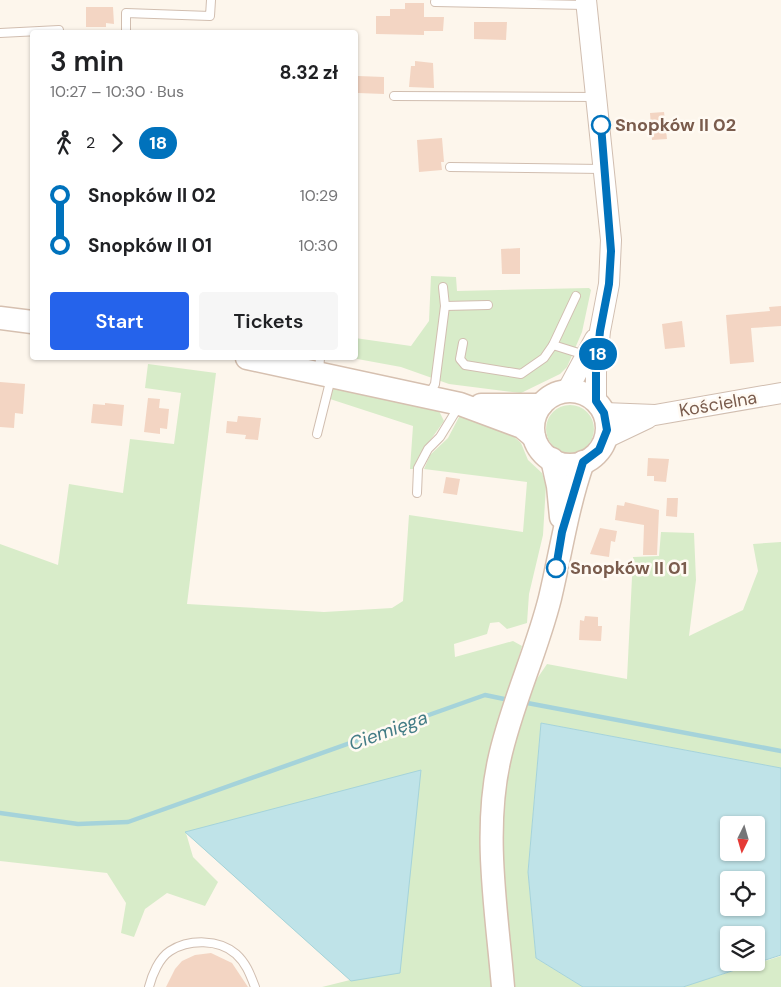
<!DOCTYPE html>
<meta charset="utf-8">
<style>
:root{--surface:#fff;--page:#f6f6f6;--text:#202124;--muted:#757577;--accent:#2563eb}
body{margin:0;font-family:"DM Sans",sans-serif;background:var(--page);color:var(--text);height:100vh;display:flex;flex-direction:column;font-size:19px;white-space:nowrap}
*{box-sizing:border-box;margin:0}
p{font-size:16px;color:var(--muted)}
.icon{flex:none;width:28px;height:28px;fill:none;stroke:currentColor;stroke-width:2;stroke-linecap:round;stroke-linejoin:round}
.map{position:relative;flex:1;overflow:hidden}
.details{position:absolute;left:30px;top:30px;width:328px;height:330px;display:flex;flex-direction:column;background:var(--surface);border-radius:5px;box-shadow:0 1px 4px #0004}
.details>*{flex:none}
.badge{padding:0 10px;border-radius:16px;font-size:18px;line-height:32px}
.needle{width:32px;rotate:185deg}
.tools{position:absolute;left:720px;top:816px;display:grid;gap:10px}
.tools a{display:grid;place-items:center;width:45px;height:45px;border-radius:5px;background:var(--surface);box-shadow:0 1px 4px #0004;font-size:25px}
.map>.badge{position:absolute;translate:-50% -50%;box-shadow:0 0 0 2px #fff}
.legs{display:flex;align-items:center;gap:8px;height:55px;padding:0 20px;font-size:16px}
.legs p{margin-inline-start:auto}
.headline{display:flex;align-items:center;justify-content:space-between;height:85px;padding:0 20px}
h1{font-size:28px;font-weight:600;line-height:38px}
.primary-button{display:flex;gap:10px;margin-top:auto;padding:10px 20px}
.primary-button a{flex:1;height:58px;border-radius:5px;background:var(--accent);color:#fff;font-size:20px;font-weight:600;line-height:58px;text-align:center}
.primary-button a+a{background:var(--page);color:var(--text)}
ul{padding:0 20px;list-style:none}
li{display:flex;align-items:center;gap:18px;height:50px;font-size:19px}
li i{display:grid;place-items:center;width:8px;height:100%;margin:0 6px;background:currentColor}
li i::after{content:'';width:12px;height:12px;margin:-6px;border:4px solid;border-radius:50%;background:var(--surface)}
li p{margin-inline-start:auto}
li:first-child i{background:linear-gradient(#0000 50%,currentColor 0)}
li:last-child i{background:linear-gradient(currentColor 50%,#0000 0)}
.map>svg:first-child{display:block}
</style>
<div class="map">
<svg width="781" height="987" viewBox="0 0 781 987">
<rect width="100%" height="100%" fill="#fdf6ec"/>
<g fill="#d8ecc9">
<polygon points="431,276 456,277 457,291 589,288 591,290 582,332 567,367 560,374 521,393 449,384 401,367 352,358 355,358 355,338 411,346 429,321"/>
<polygon points="148,364 216,373 187,604 324,612 392,608 403,601 409,515 523,532 527,482 424,469 430,455 448,438 459,417 464,413 492,428 512,435 521,443 528,460 542,473 546,485 543,535 529,594 527,623 507,629 499,622 490,623 487,634 454,644 455,657 513,641 522,646 498,727 528,692 547,664 627,679 633,557 659,556 661,532 694,533 696,580 689,636 743,610 758,571 753,544 781,542 781,768 541,723 528,872 536,958 583,987 322,987 350,980 186,833 193,857 218,882 205,906 167,893 145,909 134,937 121,933 126,903 107,873 0,861 0,544 58,565 69,484 123,493 130,439 174,444 181,393 145,388"/>
<polygon points="333,388 435,403 444,421 424,449 415,469 410,469 413,426 330,399"/>
<circle cx="570" cy="429" r="24"/>
<polygon points="781,956 781,987 682,987"/>
</g>
<g fill="#bfe3e8" stroke="#a5d3da" fill-rule="evenodd">
<path d="M541,723l240,45v187l-98,32h-100l-47,-29 -8,-86zM729,825h27v27h-27zM729,880h27v28h-27zM729,935h27v27h-27z"/>
<polygon points="421,770 400,973 351,981 185,832"/>
</g>
<g fill="none" stroke-linecap="round" stroke-linejoin="round">
<g stroke="#a5d3da" stroke-width="4.5">
<polyline points="522,702 781,751"/>
<polyline points="0,813 78,824 128,822 485,695 509,700"/>
</g>
</g>
<g fill="#f3d5c3">
<polygon points="405,3 424,3 424,17 444,17 443,31 424,31 424,35 376,34 376,16 390,16 390,9 405,9"/>
<polygon points="86,7 113,7 114,24 106,23 106,27 86,27"/>
<polygon points="474,22 507,22 506,40 474,39"/>
<polygon points="415,61 433,63 434,88 409,87 411,66 415,66"/>
<polygon points="358,76 384,77 384,94 358,93"/>
<polygon points="664,112 667,139 652,140 650,113"/>
<polygon points="442,138 444,162 441,162 442,170 419,172 417,140"/>
<polygon points="520,248 520,274 502,274 501,249"/>
<polygon points="781,306 781,326 751,328 754,362 730,364 726,315 770,311 769,307"/>
<polygon points="682,321 685,347 665,349 662,324"/>
<polygon points="0,382 25,384 23,414 15,413 14,428 0,427"/>
<polygon points="148,398 160,399 159,408 169,409 167,429 160,428 160,434 144,432"/>
<polygon points="105,403 124,405 122,426 91,423 93,404 105,405"/>
<polygon points="238,416 261,418 258,440 245,439 246,435 226,433 227,421 237,422"/>
<polygon points="648,458 669,459 666,482 654,481 654,476 647,476"/>
<polygon points="446,477 460,479 457,495 443,493"/>
<polygon points="667,498 678,498 677,517 666,516"/>
<polygon points="625,502 659,510 657,555 643,555 644,525 615,520 617,505 624,506"/>
<polygon points="600,528 617,531 615,542 611,541 609,557 590,554"/>
<polygon points="585,616 598,617 598,626 602,626 601,641 579,640 580,620 584,621"/>
<polygon points="211,953 232,963 248,987 166,987 175,969 182,961 195,955"/>
</g>
<g fill="none" stroke-linecap="round" stroke-linejoin="round">
<g stroke="#d1beb0" stroke-width="10">
<g id="service">
<polyline points="435,2 585,5"/>
<polyline points="126,32 126,13 210,16 211,0"/>
<polyline points="0,33 59,30"/>
<polyline points="394,96 595,97"/>
<polyline points="450,167 602,169"/>
<polyline points="445,306 488,305"/>
<polyline points="463,343 460,359 465,365 521,374 544,358 553,345 576,296"/>
<polyline points="553,345 585,355"/>
<polyline points="319,371 320,358"/>
<polyline points="429,395 435,384 445,306 443,287"/>
<polyline points="317,434 331,378"/>
<polyline points="417,493 418,468 428,449 440,437 459,406"/>
<path d="M149,987c3,-12 10,-29 21,-36 19,-12 49,-12 66,3 10,9 14,20 19,33"/>
</g>
</g>
<g stroke="#d1beb0" stroke-width="22">
<g id="tertiary">
<polyline points="586,0 611,240 609,284 600,331 596,372 596,401"/>
<polyline points="567,391 595,339"/>
<polyline points="604,413 655,415 781,393"/>
<polyline points="606,438 648,418"/>
</g>
</g>
<g stroke="#d6c0b0" stroke-width="25">
<g id="secondary">
<polyline points="0,318 32,322"/>
<polyline points="247,358 460,404 522,427 534,437"/>
<circle cx="570" cy="428" r="37"/>
<polyline points="481,405 541,405"/>
<polyline points="552,459 558,486 561,517"/>
<path d="M503,987c-6,-73 -20,-153 -4,-226 12,-56 37,-107 51,-163 11,-46 17,-90 33,-136"/>
</g>
</g>
<use href="#service" stroke="#fff" stroke-width="8"/>
<use href="#tertiary" stroke="#fff" stroke-width="20"/>
<use href="#secondary" stroke="#fff" stroke-width="22"/>
</g>
<g fill="none" stroke-linecap="round" stroke-linejoin="round">
<g stroke="#fff" stroke-width="11">
<polyline id="line-1" points="556,568 562,532 583,462 599,450 607,430 604,413 596,401 596,372 600,331 609,284 611,251 601,125"/>
</g>
<use href="#line-1" stroke="#0072bc" stroke-width="8"/>
</g>
<g fill="#fff" stroke="#0072bc" stroke-width="2.5">
<circle cx="601" cy="125" r="9"/>
<circle cx="556" cy="568" r="9"/>
</g>
<g text-anchor="middle" stroke-width="5" stroke-linejoin="round" paint-order="stroke">
<g font-size="18" font-weight="bold" fill="#7a5c4d" stroke="#fffaf3" text-anchor="start">
<text x="615" y="131">Snopków II 02</text>
<text x="570" y="574">Snopków II 01</text>
</g>
<g font-size="18" fill="#7a5c4d" stroke="#fffaf3">
<text transform="translate(718 404) rotate(-10)" y="6">Kościelna</text>
</g>
<g font-size="19" font-style="italic" fill="#437c86" stroke="#fffaf3">
<text transform="translate(388 730) rotate(-20)" y="7">Ciemięga</text>
</g>
</g>
</svg>
<div class="tools">
<a><svg class="needle" viewBox="-14 -14 28 28"><path d="M0-13l5 13h-10z" fill="#e53935"/><path d="M0 13l5-13h-10z" fill="#757577"/></svg></a>
<a><svg class="icon" aria-label="locate" viewBox="0 0 24 24"><circle cx="12" cy="12" r="6"/><path d="M12 2v4M12 18v4M2 12h4M18 12h4"/></svg></a>
<a><svg class="icon" aria-label="layers" viewBox="0 0 24 24"><path d="M12 4l9 5-9 5-9-5zM3 14l9 5 9-5"/></svg></a>
</div>
<b class="badge" style="left:598px;top:354px;background:#0072bc;color:#fff">18</b>
<section class="details">
<div class="headline"><div><h1>3 min</h1><p>10:27 – 10:30 · Bus</p></div><b>8.32 zł</b></div>
<div class="legs"><svg class="icon" aria-label="walk" viewBox="0 0 24 24"><circle cx="13" cy="4" r="2"/><path d="M13 8l-2 6 4 7M11 14l-3 7M7 12l3-4h3l4 4"/></svg>2<svg class="icon" aria-label="forward" viewBox="0 0 24 24"><path d="M9 5l7 7-7 7"/></svg><b class="badge" style="background:#0072bc;color:#fff">18</b></div>
<ul>
<li><i style="color:#0072bc"></i><b>Snopków II 02</b><p>10:29</p></li>
<li><i style="color:#0072bc"></i><b>Snopków II 01</b><p>10:30</p></li>
</ul>
<div class="primary-button"><a>Start</a><a>Tickets</a></div>
</section>
</div>
